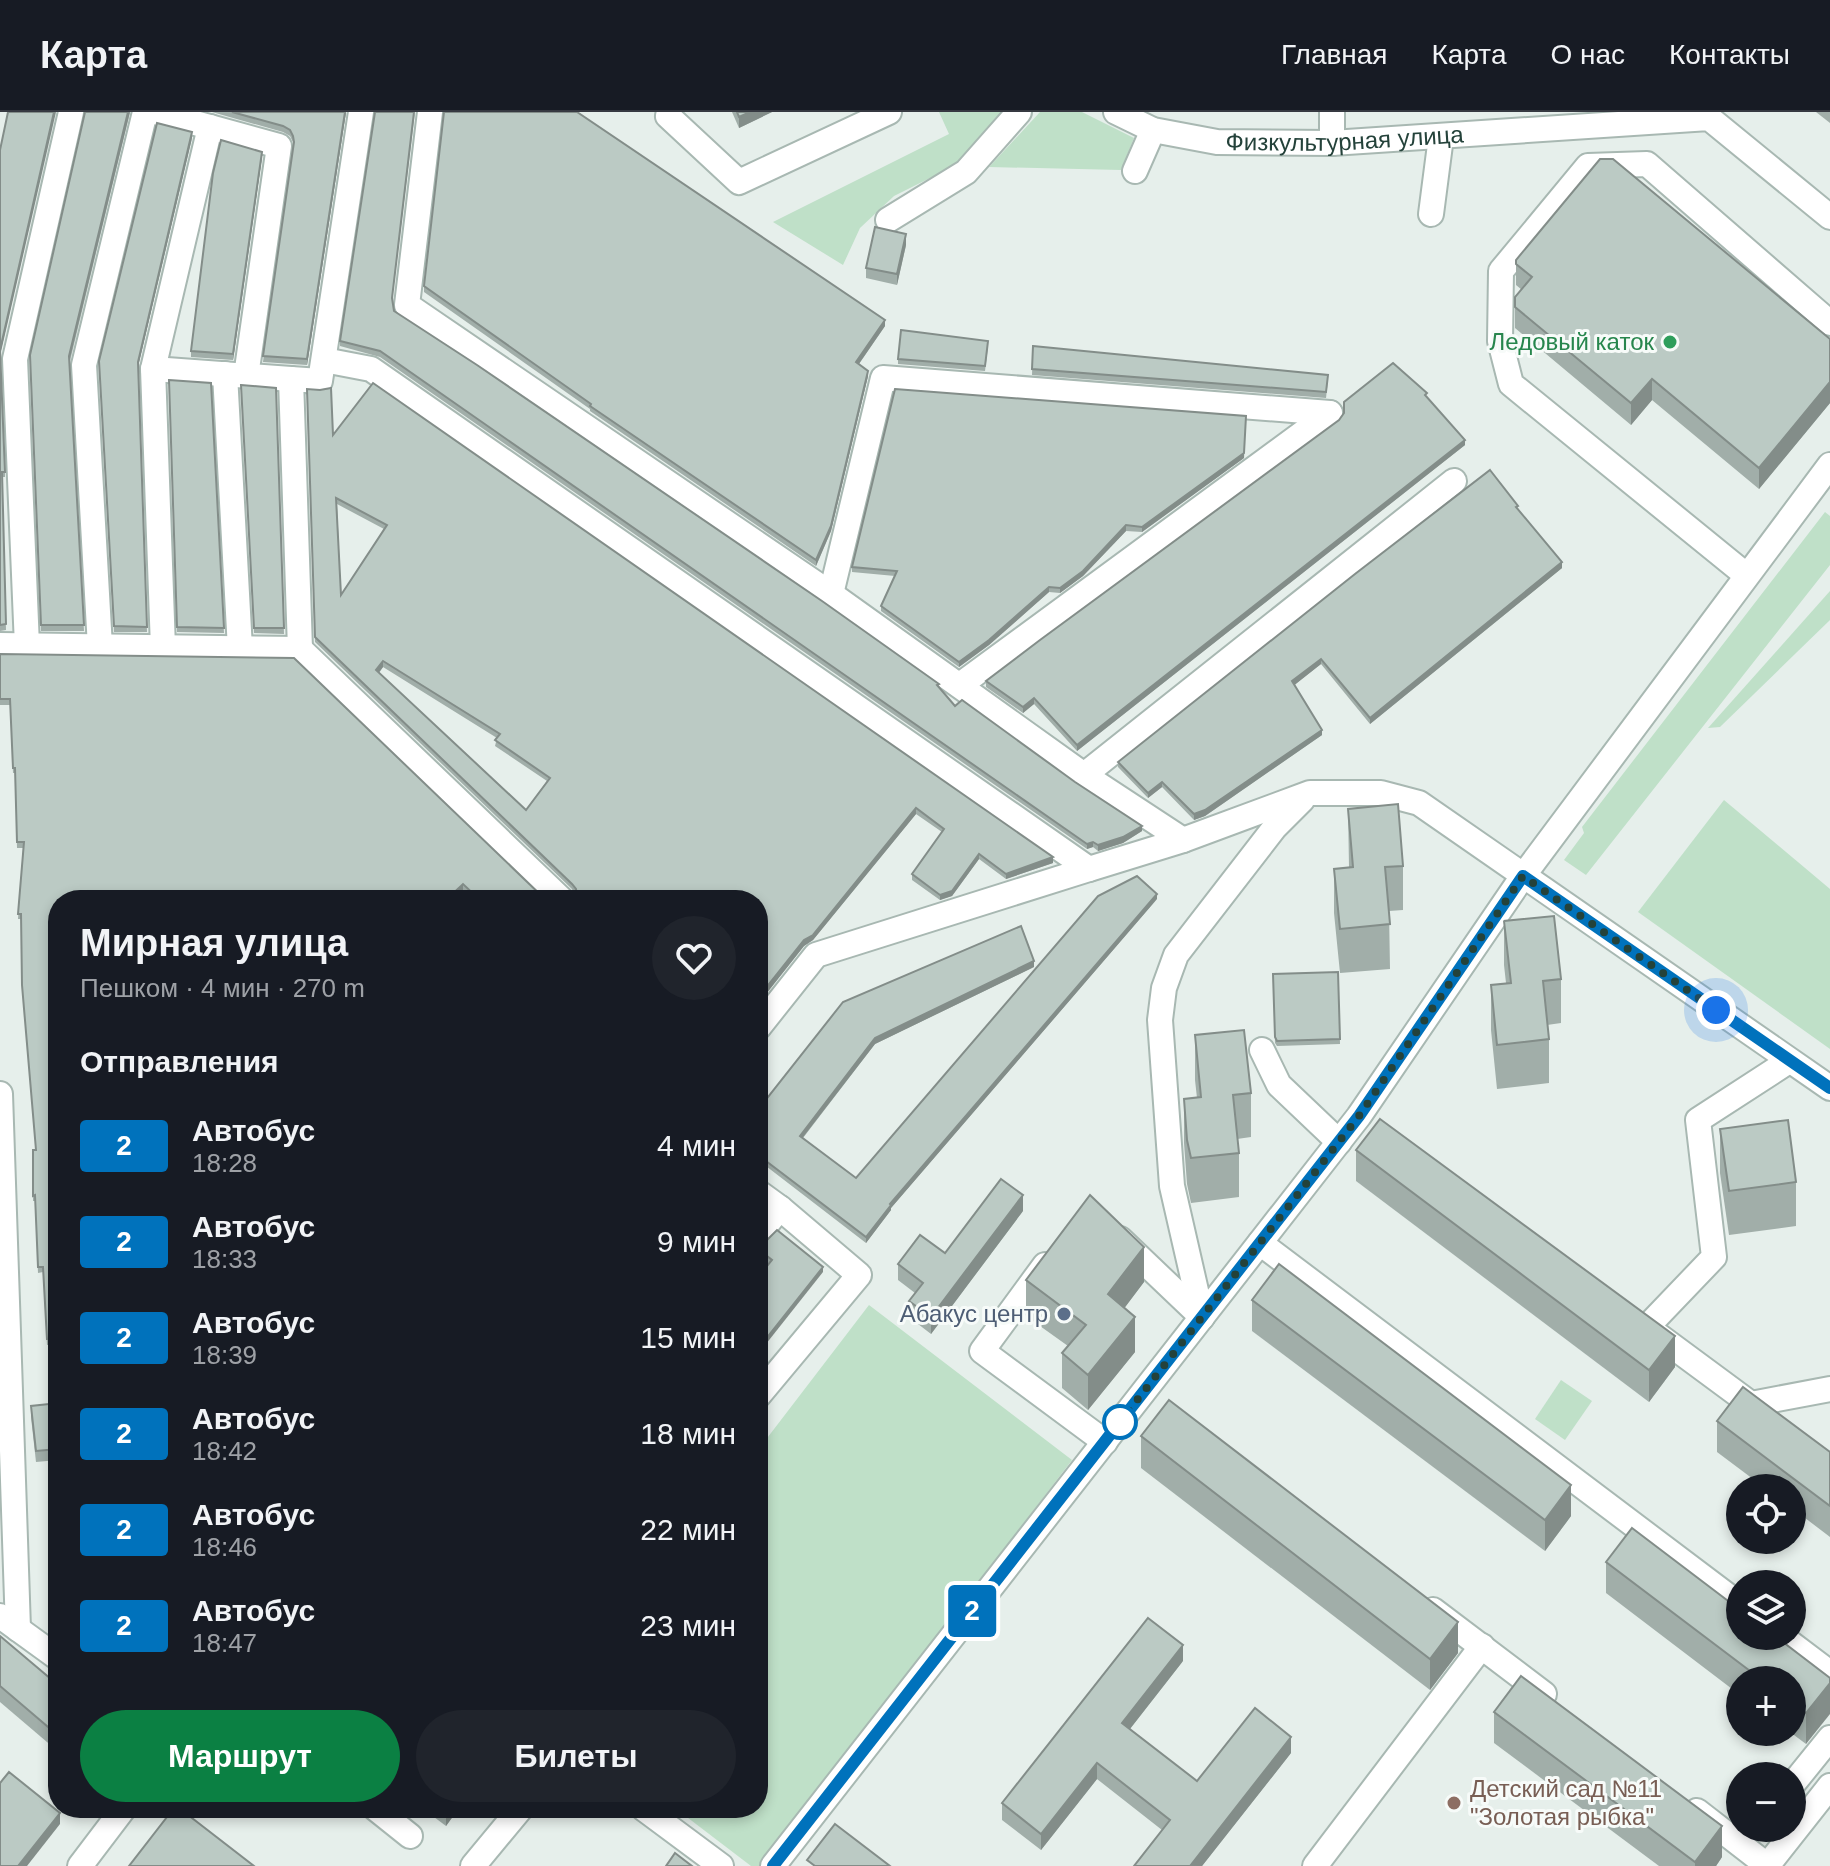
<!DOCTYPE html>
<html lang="ru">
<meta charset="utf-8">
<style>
:root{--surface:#171b24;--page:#20242c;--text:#f1f3f6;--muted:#9ea1a6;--line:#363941;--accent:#0b8043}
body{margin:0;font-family:Helvetica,sans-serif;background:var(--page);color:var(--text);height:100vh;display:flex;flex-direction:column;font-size:30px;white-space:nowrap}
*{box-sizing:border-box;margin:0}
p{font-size:26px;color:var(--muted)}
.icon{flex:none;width:44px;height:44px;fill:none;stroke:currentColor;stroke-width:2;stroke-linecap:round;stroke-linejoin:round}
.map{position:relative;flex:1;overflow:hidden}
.drawer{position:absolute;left:48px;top:778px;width:720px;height:928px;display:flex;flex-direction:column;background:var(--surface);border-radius:32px;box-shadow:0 4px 12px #0003}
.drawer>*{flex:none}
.badge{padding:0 16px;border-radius:6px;font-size:28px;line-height:52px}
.fabs{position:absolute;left:1726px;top:1362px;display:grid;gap:16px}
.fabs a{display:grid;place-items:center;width:80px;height:80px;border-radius:50%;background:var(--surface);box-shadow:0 4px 12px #0003;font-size:40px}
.you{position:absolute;width:40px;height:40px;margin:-20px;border:6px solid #fff;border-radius:50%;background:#1a73e8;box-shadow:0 0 0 12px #1a73e833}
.map>.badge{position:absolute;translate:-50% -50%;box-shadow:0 0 0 4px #fff}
h2{padding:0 32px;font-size:30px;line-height:72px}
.round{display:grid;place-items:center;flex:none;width:84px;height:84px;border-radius:42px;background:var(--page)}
.summary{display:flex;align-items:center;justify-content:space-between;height:136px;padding:0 32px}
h1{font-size:38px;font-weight:700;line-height:60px}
.cta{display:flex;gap:16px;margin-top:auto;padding:16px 32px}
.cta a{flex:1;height:92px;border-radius:48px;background:var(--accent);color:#fff;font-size:32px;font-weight:700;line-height:92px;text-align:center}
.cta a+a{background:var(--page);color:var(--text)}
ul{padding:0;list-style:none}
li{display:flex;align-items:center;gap:24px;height:96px;padding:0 32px}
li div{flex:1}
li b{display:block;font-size:30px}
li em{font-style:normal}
li .badge{min-width:88px;font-weight:700;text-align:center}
header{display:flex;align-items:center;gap:48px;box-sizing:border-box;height:112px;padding:0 40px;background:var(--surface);border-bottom:2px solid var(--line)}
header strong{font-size:38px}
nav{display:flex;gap:44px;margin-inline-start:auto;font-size:28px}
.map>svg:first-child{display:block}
</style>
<header>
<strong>Карта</strong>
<nav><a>Главная</a><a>Карта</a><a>О нас</a><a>Контакты</a></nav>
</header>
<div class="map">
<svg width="1830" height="1754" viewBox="0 0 1830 1754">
<rect width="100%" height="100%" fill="#e6efeb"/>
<g fill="#bfe0c8">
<polygon points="939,0 1002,0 958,52 894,84 860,116 843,153 773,110 949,22"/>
<polygon points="1040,0 1082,0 1134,26 1121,58 989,55"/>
<polygon points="1825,400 1830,404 1830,453 1586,763 1564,748 1584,721 1582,715"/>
<polygon points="1830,479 1830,508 1720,615 1708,616"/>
<polygon points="1724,688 1830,777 1830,937 1638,800"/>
<polygon points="869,1193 1072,1348 762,1754 751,1754 675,1696 758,1696 758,1338"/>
<polygon points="1561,1268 1592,1289 1565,1328 1535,1307"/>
</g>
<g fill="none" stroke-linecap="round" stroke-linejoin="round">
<g stroke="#a8b8b2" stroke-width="28">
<g id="minor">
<polyline points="155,0 279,34 246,264"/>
<polyline points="430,0 407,193 831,482 1084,663 1183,728"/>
<polyline points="669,0 668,4 739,70 889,0"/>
<path id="s1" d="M1116,0l37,18 64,12 115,1 377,-25 121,99"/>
<polyline points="1332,31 1332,0"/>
<polyline points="1135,59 1153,18"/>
<polyline points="1431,102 1441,25"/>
<polyline points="888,108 966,60 1019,0"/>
<polyline points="324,248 371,257 1089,757 1183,728 1310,681 1381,681 1419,691 1830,976"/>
<polyline points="153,257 291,267"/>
<polyline points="225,262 240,537"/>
<polyline points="1746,463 1511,272 1500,229 1501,159 1588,54 1647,52 1830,211"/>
<polyline points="831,482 883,266 1330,301"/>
<polyline points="0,533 300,537 562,788"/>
<polyline points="27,534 15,247 71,0"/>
<polyline points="100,535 84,253 145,0"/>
<polyline points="163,536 153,257 210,15"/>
<polyline points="300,537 291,267 320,269 361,0"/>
<polyline points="960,573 1330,301"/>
<polyline points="1084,663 1454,369"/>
<polyline points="758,916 816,843 1089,757"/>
<polyline points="1262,938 1279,973 1339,1030"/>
<polyline points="0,982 18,1517"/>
<polyline points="758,1080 780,1096 758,1123"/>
<polyline points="1120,1127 1202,1205"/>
<polyline points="1260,1131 1740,1493"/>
<polyline points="1045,1153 982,1239 1105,1330"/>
<polyline points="1202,1205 1172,1074 1160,908 1164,876 1176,843 1275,715 1302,688"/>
<polyline points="1647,1215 1714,1145 1698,1008 1789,949"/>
<polyline points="1648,1216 1763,1301"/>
<polyline points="758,1284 859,1163 780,1096"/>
<polyline points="1751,1292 1830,1277"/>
<polyline points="1433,1498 1544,1582"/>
<polyline points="0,1504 58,1546"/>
<polyline points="1781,1524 1830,1561"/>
<polyline points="1792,1673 1830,1626"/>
<polyline points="375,1696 410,1724"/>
<polyline points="643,1696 721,1754"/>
<polyline points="1697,1699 1768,1754"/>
<polyline points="80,1754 124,1696"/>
<polyline points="473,1754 521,1696"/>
<polyline points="773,1754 1359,1004 1523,764 1830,353"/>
<polyline points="1315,1754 1482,1534"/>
<polyline points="1767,1754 1830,1674"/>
</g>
</g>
<use href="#minor" stroke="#fff" stroke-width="24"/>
</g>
<g fill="#a1aea9" fill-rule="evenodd">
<polygon points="85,0 130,0 70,249 84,519 41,519 30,243"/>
<polygon points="212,0 346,0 307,253 263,250 293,30 290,24 283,20"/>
<polygon points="415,0 392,188 394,199 939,575 955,594 1142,719 1123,731 1098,739 1093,735 1087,737 380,245 340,234 340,229"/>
<polygon points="732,0 772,0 739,16"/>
<polygon points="1816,0 1830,0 1830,11"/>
<polygon points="192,26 138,254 147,520 114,520 99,249"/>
<polygon points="0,38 0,243 5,360 5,365 2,365 6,518 0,519"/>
<polygon points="262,45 233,248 191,245 191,239"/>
<polygon points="906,133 897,173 866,166 866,156"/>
<polygon points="1516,148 1830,227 1830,291 1759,377 1652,288 1631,313 1515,216 1515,185 1522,178 1516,173"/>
<polygon points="424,174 885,214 859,252 868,264 831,419 816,454 590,299 590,297 424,180"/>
<polygon points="1033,234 1328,268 1326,286 1032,263"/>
<polygon points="988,235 985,259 898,252 898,247"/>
<polygon points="169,268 211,271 224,521 177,520"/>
<polygon points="241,273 276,276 284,522 254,521"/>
<path d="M307,277l26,46 720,428 -47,16 -27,-20 -27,37 -12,4 -28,-20v-6l30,-42 -26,-18 -103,126 -9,6 -46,58v-104l-182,-2 -4,-9 -257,-247zM337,392l47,25 -43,66zM383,555l114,71 -2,8 52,35 -21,29 -147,-137z"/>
<polygon points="1427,285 1465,333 1077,639 1034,592 1023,601 986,575 986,569"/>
<polygon points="1244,346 1142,420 1126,419 1083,464 1060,481 1049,480 989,533 959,555 881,499 881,494 895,464 852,460 852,455"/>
<polygon points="1518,397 1562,456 1370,612 1321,552 1294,573 1322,623 1205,704 1194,708 1162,675 1148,686 1118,655 1118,650"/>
<polygon points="0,542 546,788 474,788 463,778 452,788 58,788 58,1232 47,1233 43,1160 38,1161 35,1089 33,1089 33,1038 36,1038 21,807 18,807 23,736 17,736 15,661 13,661 10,593 0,593"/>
<polygon points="1348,697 1403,754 1403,798 1389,799 1390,857 1340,861 1334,801 1334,757 1349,755"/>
<polygon points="1157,787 891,1096 891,1098 866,1131 758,1048 758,992 761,994 843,890 1034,855 875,932 803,1026 856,1066"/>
<polygon points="1504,809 1561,867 1561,911 1547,913 1549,927 1549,971 1497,977 1491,918 1491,873 1506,871 1504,853"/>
<polygon points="1338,860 1340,932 1277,934 1275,931 1273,862"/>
<polygon points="1195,923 1251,981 1251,1025 1237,1027 1239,1041 1239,1085 1191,1091 1187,1072 1184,1031 1184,987 1197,986 1195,968"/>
<polygon points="1720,1017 1796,1070 1796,1114 1729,1123 1720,1061"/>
<polygon points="1356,1038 1675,1255 1649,1290 1356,1069"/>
<polygon points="1023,1099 931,1222 909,1205 909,1189 915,1181 898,1168 898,1152 945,1141"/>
<polygon points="758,1132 823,1160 769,1152 758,1142"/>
<polygon points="1026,1168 1144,1170 1124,1196 1135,1240 1088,1298 1062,1276 1062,1241 1068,1234 1026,1204"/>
<polygon points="1252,1188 1571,1404 1545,1439 1252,1219"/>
<polygon points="58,1291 58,1348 36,1350 31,1305 31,1294"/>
<polygon points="1717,1309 1830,1340 1830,1425 1792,1396 1792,1376 1765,1376 1717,1340"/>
<polygon points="1141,1324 1458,1541 1430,1578 1141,1356"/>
<polygon points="1606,1450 1830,1566 1806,1632 1790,1620 1792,1620 1792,1568 1740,1568 1740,1583 1606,1481"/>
<polygon points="0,1524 58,1573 54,1636 0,1590"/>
<polygon points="1183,1549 1130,1617 1197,1669 1291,1641 1202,1754 1134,1754 1162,1718 1097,1667 1041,1738 1002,1708 1002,1691"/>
<polygon points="1494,1600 1722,1745 1716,1754 1659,1754 1494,1631"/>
<polygon points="422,1696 459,1696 446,1714"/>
</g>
<g fill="#838d89">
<polygon points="54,0 56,0 0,244 0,238"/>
<polygon points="128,0 130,0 69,250 69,244"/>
<polygon points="345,0 346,0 307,253 307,247"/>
<polygon points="750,0 772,0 739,16 739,5"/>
<polygon points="192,20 192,26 138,255 138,250"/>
<polygon points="262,40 262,45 233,248 233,242"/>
<polygon points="906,122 906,133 897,173 897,162"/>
<polygon points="885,208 885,214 856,256 856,250"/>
<polygon points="868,259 868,264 831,419 816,454 816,448"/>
<polygon points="1652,267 1652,288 1631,313 1631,291"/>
<polygon points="1830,270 1830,291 1759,377 1759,356"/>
<polygon points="1246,304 1244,346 1142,420 1142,415"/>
<polygon points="1465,328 1465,333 1077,639 1077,633"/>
<polygon points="1126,413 1126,419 1083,464 1060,481 1060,476"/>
<polygon points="1562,450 1562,456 1370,612 1370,606"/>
<polygon points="1049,475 1049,480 989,533 959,555 959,550"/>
<polygon points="1321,547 1321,552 1292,575 1292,569"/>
<polygon points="383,549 383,555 376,564 376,558"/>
<polygon points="1034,586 1034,592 1023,601 1023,595"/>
<polygon points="1322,618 1322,623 1205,704 1194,708 1194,702"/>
<polygon points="1162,670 1162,675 1148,686 1148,681"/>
<polygon points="916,696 916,702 813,828 804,834 758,892 758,886 804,828"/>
<polygon points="1142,714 1142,719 1123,731 1098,739 1098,733"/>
<polygon points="1093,730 1093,735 1087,737 1087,732"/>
<polygon points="979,742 979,747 952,784 940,788 940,783"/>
<polygon points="1053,745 1053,751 1006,767 1006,762"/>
<polygon points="463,772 463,778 452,788 446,788"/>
<polygon points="1157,782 1157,787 891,1096 891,1098 866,1131 866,1125 890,1092"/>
<polygon points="1034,849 1034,855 875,932 800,1029 800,1024 875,926"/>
<polygon points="1023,1083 1023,1099 931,1222 931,1205"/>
<polygon points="1144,1135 1144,1170 1108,1218 1108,1182"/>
<polygon points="823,1155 823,1160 758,1242 758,1237"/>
<polygon points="1135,1205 1135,1240 1088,1298 1088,1263"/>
<polygon points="1675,1224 1675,1255 1649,1290 1649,1258"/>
<polygon points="1571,1373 1571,1404 1545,1439 1545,1408"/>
<polygon points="1458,1510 1458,1541 1430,1578 1430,1547"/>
<polygon points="1183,1533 1183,1549 1122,1627 1122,1611"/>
<polygon points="1830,1571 1830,1602 1806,1632 1806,1601"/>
<polygon points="58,1615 58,1631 54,1636 54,1620"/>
<polygon points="1291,1625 1291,1641 1202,1754 1190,1754"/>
<polygon points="1097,1651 1097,1667 1041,1738 1041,1722"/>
<polygon points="446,1696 459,1696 446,1714"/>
<polygon points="60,1701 60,1712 27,1754 18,1754"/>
<polygon points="1722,1714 1722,1745 1716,1754 1695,1754 1695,1750"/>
</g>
<g fill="#bbcac4" stroke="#838d89" stroke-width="2" fill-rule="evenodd">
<polygon points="8,0 54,0 0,238 5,360 2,360 6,512 0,513 0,38"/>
<polygon points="85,0 128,0 69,244 84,513 41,513 30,243"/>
<polygon points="232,0 345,0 307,247 263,244 294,30 293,24 290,18 283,14"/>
<polygon points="375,0 414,0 392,186 394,199 477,253 822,489 939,572 937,573 955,594 962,588 1075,670 1142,714 1123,725 1098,733 1093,730 1087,732 380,239 340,229"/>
<polygon points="444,0 577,0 885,208 856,250 868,259 831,414 816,448 590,294 591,292 424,174"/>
<polygon points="737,0 750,0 739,5"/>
<polygon points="157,11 192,20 138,250 147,515 114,514 99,249"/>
<polygon points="221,28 262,40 233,242 191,239 213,61"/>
<polygon points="1600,47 1613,47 1830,227 1830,270 1759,356 1652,267 1631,291 1515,195 1515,185 1532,165 1516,152 1516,148"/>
<polygon points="875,115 906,122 897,162 866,156"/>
<polygon points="901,218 988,229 985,254 898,247"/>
<polygon points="1033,234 1328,263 1326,280 1032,257"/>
<polygon points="1393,251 1427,281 1425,283 1465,328 1077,633 1034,586 1023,595 986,569 1040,528 1339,308 1344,301 1344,290"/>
<polygon points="169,268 211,271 224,516 177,515"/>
<path d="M373,271l680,474 -47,17 -27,-20 -27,37 -12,4 -28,-21 32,-45 -28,-21 -103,127 -9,5 -46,58v-98h-183l2,-3 -1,-8 -4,-5 -257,-247 -8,-248 13,1 11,-2 2,47zM336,386l51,27 -46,70zM383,549l117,73 -5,6 55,38 -24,32 -150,-140z"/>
<polygon points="241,273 276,276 284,516 254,516"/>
<polygon points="895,277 1246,304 1244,341 1142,415 1126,413 1083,459 1060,476 1049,475 989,528 959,550 881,494 897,459 852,455"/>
<polygon points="1490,358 1518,394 1516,395 1562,450 1370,606 1321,547 1292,569 1322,618 1205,698 1194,702 1162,670 1148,681 1118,650 1355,462"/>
<polygon points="0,542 294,546 546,788 480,788 463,772 446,788 58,788 58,1227 47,1227 43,1155 38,1155 35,1083 33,1084 33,1038 36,1038 22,873 21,802 18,802 24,730 17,730 15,656 13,656 10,587 0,587"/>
<polygon points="1398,692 1403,754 1385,755 1390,812 1340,817 1334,757 1353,755 1348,697"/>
<polygon points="1137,764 1157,782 890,1092 891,1093 866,1125 758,1043 758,992 761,994 843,890 1021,814 1034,849 875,926 800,1024 856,1066 1098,784"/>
<polygon points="1554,804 1561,867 1543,869 1549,927 1497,933 1491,873 1511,871 1504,809"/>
<polygon points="1338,860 1340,927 1277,929 1275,925 1273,862"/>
<polygon points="1244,918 1251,981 1233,983 1239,1041 1191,1046 1187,1028 1184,987 1201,985 1195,923"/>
<polygon points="1380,1007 1675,1224 1649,1258 1356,1038"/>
<polygon points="1788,1008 1796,1070 1729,1079 1720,1017"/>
<polygon points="1001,1067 1023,1083 931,1205 909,1189 923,1171 898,1152 920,1123 945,1141"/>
<polygon points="1090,1083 1144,1135 1108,1182 1135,1205 1088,1263 1062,1241 1086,1213 1026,1168"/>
<polygon points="777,1118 823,1155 758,1237 758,1165 772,1148 758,1137 758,1132 764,1131"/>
<polygon points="1279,1152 1571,1373 1545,1408 1252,1188"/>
<polygon points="1743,1275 1830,1340 1830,1394 1717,1309"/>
<polygon points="1169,1288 1458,1510 1430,1547 1141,1324"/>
<polygon points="58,1291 58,1337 36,1339 31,1294"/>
<polygon points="1632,1416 1740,1498 1740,1524 1775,1524 1830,1566 1830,1571 1806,1601 1792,1591 1792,1568 1762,1568 1606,1450"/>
<polygon points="1148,1506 1183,1533 1122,1611 1197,1669 1255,1596 1291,1625 1190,1754 1134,1754 1170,1708 1097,1651 1041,1722 1002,1691"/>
<polygon points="0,1524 58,1573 58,1615 54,1620 0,1574"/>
<polygon points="1521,1564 1722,1714 1695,1750 1494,1600"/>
<polygon points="9,1660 60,1701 18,1754 0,1754 0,1671"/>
<polygon points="174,1696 179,1696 254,1754 129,1754"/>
<polygon points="835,1712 890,1754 815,1754 807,1748"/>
<polygon points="675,1741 692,1754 666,1754"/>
</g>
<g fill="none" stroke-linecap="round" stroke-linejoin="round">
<g stroke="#fff" stroke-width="18">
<polyline id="line" points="773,1754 1359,1004 1523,764 1830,976"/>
</g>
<use href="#line" stroke="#0072bc" stroke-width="12"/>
<polyline stroke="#24423a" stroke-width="8" stroke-dasharray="0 14.4" points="1120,1310 1359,1004 1523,764 1716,898"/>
</g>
<circle fill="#2e9e5b" stroke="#f7fbf9" stroke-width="3" cx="1670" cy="230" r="8"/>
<circle fill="#5c6f8a" stroke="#f7fbf9" stroke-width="3" cx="1064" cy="1202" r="8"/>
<circle fill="#fff" stroke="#0072bc" stroke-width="4" cx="1120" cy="1310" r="16"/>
<circle fill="#8d6e63" stroke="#f7fbf9" stroke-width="3" cx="1454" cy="1691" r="8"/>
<g text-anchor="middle" stroke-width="6" stroke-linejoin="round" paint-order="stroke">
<g font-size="24" fill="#24423a" stroke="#f7fbf9">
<text dy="8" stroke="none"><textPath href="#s1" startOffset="234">Физкультурная улица</textPath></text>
</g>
<g font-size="24" fill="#27864d" stroke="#f7fbf9" text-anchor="end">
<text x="1654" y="238">Ледовый каток</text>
</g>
<g font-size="24" fill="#4e5e75" stroke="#f7fbf9" text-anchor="end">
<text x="1048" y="1210">Абакус центр</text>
</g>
<g font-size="24" fill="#785e54" stroke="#f7fbf9" text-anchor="start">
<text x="1470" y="1685">Детский сад №11<tspan x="1470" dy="28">"Золотая рыбка"</tspan></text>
</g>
</g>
</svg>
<div class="fabs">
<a><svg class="icon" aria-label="locate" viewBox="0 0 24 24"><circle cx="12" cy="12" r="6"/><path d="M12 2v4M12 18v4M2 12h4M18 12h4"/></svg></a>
<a><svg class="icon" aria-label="layers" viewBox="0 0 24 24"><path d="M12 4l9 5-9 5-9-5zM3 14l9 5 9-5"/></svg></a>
<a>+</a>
<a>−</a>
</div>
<div class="you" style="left:1716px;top:898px"></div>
<b class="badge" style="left:972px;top:1499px;background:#0072bc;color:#fff">2</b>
<section class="drawer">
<div class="summary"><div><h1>Мирная улица</h1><p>Пешком · 4 мин · 270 m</p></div><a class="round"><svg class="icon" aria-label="heart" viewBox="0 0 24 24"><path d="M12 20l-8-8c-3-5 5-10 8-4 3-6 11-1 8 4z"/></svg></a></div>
<h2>Отправления</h2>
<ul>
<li><span class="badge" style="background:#0072bc;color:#fff">2</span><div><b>Автобус</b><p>18:28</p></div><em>4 мин</em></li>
<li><span class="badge" style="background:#0072bc;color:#fff">2</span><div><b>Автобус</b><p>18:33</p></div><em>9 мин</em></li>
<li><span class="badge" style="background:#0072bc;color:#fff">2</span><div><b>Автобус</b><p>18:39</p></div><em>15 мин</em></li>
<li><span class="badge" style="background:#0072bc;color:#fff">2</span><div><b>Автобус</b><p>18:42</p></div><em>18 мин</em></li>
<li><span class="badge" style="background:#0072bc;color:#fff">2</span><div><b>Автобус</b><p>18:46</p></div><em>22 мин</em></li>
<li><span class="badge" style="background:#0072bc;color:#fff">2</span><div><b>Автобус</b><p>18:47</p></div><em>23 мин</em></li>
</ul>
<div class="cta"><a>Маршрут</a><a>Билеты</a></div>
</section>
</div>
